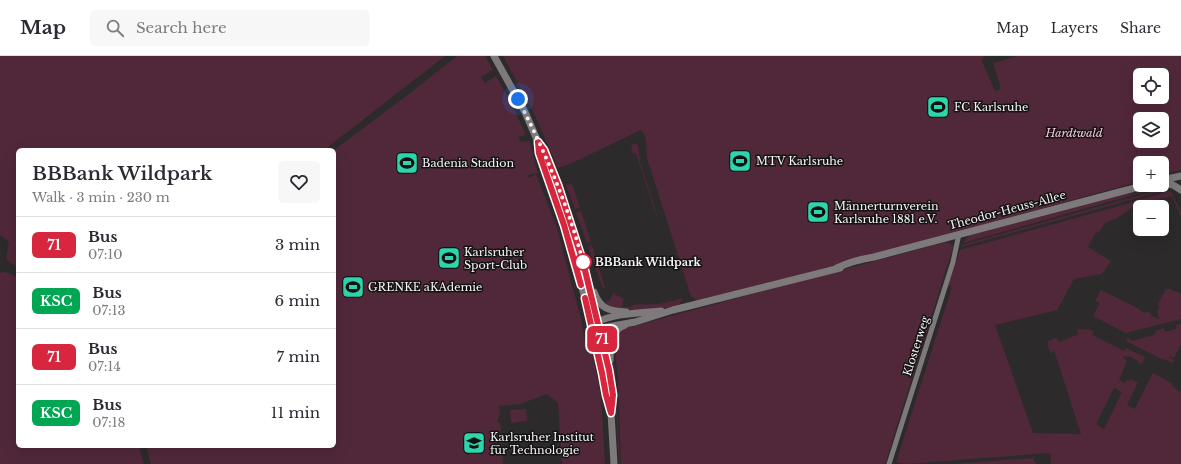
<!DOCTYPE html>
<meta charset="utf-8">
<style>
:root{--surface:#fff;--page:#f7f7f7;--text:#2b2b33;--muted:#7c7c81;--line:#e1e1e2}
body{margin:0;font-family:"Libre Baskerville",serif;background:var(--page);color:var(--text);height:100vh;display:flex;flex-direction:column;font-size:15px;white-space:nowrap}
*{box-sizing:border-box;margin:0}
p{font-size:13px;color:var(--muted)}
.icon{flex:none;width:22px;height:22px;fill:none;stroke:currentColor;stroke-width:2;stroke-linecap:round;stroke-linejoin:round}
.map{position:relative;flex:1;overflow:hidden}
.side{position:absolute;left:16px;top:92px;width:320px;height:300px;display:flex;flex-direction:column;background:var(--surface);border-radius:6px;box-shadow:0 4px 16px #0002}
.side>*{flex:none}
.badge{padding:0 8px;border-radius:6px;font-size:14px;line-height:26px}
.fabs{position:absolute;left:1133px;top:12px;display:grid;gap:8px}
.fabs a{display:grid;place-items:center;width:36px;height:36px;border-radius:6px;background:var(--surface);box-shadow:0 4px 16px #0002;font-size:20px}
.you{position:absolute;width:20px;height:20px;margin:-10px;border:3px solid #fff;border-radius:50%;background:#1a73e8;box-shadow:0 0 0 6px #1a73e833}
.map>.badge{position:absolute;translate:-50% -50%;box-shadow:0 0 0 2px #fff}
.round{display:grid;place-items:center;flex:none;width:42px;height:42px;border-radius:6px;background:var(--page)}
.overview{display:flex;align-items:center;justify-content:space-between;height:68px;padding:0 16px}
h1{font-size:19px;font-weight:600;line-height:30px}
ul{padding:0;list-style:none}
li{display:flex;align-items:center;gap:12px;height:56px;padding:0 16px;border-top:1px solid var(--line)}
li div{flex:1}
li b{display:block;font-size:15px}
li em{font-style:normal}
li .badge{min-width:44px;font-weight:700;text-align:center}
header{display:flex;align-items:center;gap:24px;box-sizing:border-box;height:56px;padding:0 20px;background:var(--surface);border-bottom:1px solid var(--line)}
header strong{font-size:19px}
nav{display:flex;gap:22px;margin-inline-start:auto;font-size:14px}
.search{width:280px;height:36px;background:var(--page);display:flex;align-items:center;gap:10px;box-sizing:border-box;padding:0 14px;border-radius:6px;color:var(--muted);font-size:15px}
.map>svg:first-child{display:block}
</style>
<header>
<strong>Map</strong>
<div class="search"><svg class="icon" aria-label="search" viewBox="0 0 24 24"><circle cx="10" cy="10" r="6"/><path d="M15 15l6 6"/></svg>Search here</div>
<nav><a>Map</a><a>Layers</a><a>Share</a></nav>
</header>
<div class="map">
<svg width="1181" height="408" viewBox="0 0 1181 408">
<rect width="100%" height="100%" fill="#2d2a2b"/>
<g fill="#50283a" fill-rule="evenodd">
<polygon points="0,0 445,0 324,94 18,94 18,212 6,203 9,186 0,179"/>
<polygon points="457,0 485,0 493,14 481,21 485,27 496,20 511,47 526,79 518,81 521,86 529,85 538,117 527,119 529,122 536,118 557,172 581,263 587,297 592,297 600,333 602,356 605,408 562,408 558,347 547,338 520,348 499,350 500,357 497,366 500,367 503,408 151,408 146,390 334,390 334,94 405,41"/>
<path d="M503,0h481l-2,5 13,30 6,-2 -8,-26 25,-7h163v114l-19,5v-12h-22v18l-167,47 -276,74 -7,-8 -7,-23 -36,-113 -1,-20 -5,-8 -69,33 -14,5 -26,-59zM1140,19h22v22h-22zM1140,63h22v22h-22z"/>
<polygon points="634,87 638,89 640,106 657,159 657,162 636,97 633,98 631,90"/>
<polygon points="572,128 580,152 575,153 566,129"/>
<polygon points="1166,132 1166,134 961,191 962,189"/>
<path d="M1171,135l10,21v5l-9,-21 -36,9 -19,13 -12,5 -5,8 -5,3 -7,13 23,14 -9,13 -28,5 -17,31 -62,15 38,108 48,1 -27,-84 -3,4 -3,-9v-4l8,-3 3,4 20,-8 -2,-4c6,-2 11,-1 17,1l-2,4 32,16 2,-3 19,9 -3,7 -4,-2v-1l-9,-5 -1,1 -4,-1 -1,1 4,4 -8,19 6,3 2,-3 2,1 1,-2 8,3 -11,23 8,4 18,-36 20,11 -1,2 3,2v1l5,3 1,-4v76h-130l-1,-11 -144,11 -10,-2 56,-175 -4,-2 12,-35 174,-48 4,-2zM1114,332l8,4 -18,37 -8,-5z"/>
<polygon points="1144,136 963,187 969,179 1118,139"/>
<polygon points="581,155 591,186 587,187 576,157"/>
<polygon points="946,186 951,188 953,191 885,408 621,408 618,323 615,294 617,282 620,280 617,277 623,273"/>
<polygon points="592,189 605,232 603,233 588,191"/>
<polygon points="3,216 9,217 18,222 18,390 139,390 144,408 0,408 0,217"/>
<polygon points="1166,233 1170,233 1181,238 1181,263 1126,277 1093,260 1100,247 1095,245 1101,234 1139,253 1139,254 1145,257 1147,255 1151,258 1151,260 1159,263 1157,256 1159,251 1158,248"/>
<path d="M613,237l11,6 -2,8h10l1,-2c8,-1 16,0 25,-1 8,-1 17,-4 25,-6l-4,7c-23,7 -49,6 -72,1l-1,-4 4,-2z"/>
<polygon points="1181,268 1181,288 1174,302 1169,300 1169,301 1174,304 1172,307 1162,302 1161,303 1126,285 1127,283 1129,282 1131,285 1155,279 1155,275 1164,272 1165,276 1177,273 1176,269"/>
<polygon points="614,285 613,298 616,323 620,408 619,408 615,324 611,298"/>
<polygon points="526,353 527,365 511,367 510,354"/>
<polygon points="1033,402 1036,408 952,408"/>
</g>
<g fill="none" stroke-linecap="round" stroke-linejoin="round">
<polyline stroke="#7e7a7c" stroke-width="5" points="889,408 953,206 959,178"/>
<g stroke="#7e7a7c" stroke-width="7">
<polyline points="494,0 525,56 538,86 544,94 558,129 583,206 611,325 613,339 611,357 614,408"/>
<path d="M538,87l1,10c19,54 36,105 50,161 5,19 10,39 14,59 2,12 3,24 7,36"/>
<polyline points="1162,124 1181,120"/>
<polyline points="1162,126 1173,129 1181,134"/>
<path d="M837,212c12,-6 24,-9 37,-11l272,-72"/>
<path d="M594,236c6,17 15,19 32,20"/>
<path d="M595,267c19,-10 44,-10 66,-12"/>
<polyline points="592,272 596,273 635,266 673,254 840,212"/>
<path d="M610,304c1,-15 -2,-28 15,-35"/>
</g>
</g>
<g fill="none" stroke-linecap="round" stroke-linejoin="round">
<g stroke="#fff" stroke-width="9">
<polyline id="line" points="581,229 564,169 539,97 538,86 544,94 558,129 583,206 609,314 613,339 611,357 606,339 602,317 585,242"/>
</g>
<use href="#line" stroke="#d7263d" stroke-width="6"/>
<path stroke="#f6f4f4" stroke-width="4" stroke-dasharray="0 7.2" d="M518,43c27,53 50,106 65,163"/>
</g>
<defs>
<g id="stadium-square" transform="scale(1.15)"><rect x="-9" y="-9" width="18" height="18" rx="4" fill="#2cd5ab" stroke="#141313"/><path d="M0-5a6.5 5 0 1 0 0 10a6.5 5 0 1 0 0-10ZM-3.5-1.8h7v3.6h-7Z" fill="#111"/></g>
<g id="university-square" transform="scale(1.15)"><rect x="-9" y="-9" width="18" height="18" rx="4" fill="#2cd5ab" stroke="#141313"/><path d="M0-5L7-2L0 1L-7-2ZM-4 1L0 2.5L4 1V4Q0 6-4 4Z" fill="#111"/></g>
</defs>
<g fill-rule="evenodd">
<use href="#stadium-square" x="938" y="51"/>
<use href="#stadium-square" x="740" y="105"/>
<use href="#stadium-square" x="407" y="107"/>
<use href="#stadium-square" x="818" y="156"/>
<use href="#stadium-square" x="449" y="202"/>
<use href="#stadium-square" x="353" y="231"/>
<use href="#university-square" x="474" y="387"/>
</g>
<circle fill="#fff" stroke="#d7263d" stroke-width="2" cx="583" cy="206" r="8"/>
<g text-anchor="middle" stroke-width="3" stroke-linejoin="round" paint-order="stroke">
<g font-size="11" fill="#f6f4f4" stroke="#141313" text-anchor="start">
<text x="954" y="55">FC Karlsruhe</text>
<text x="756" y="109">MTV Karlsruhe</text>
<text x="422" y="111">Badenia Stadion</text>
<text x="834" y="154">Männerturnverein<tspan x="834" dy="13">Karlsruhe 1881 e.V.</tspan></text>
<text x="464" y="200">Karlsruher<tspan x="464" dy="13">Sport-Club</tspan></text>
<text x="368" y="235">GRENKE aKAdemie</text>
<text x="490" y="385">Karlsruher Institut<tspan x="490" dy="13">für Technologie</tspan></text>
</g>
<g font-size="11" font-style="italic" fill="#fccbdf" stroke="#141313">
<text x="1074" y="81">Hardtwald</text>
</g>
<g font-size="11" fill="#f6f4f4" stroke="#141313">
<text transform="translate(1007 154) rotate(-15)" y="4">Theodor-Heuss-Allee</text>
<text transform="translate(916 290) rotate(-72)" y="4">Klosterweg</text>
</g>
<g font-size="11" font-weight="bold" fill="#f6f4f4" stroke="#141313" text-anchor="start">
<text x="595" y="210">BBBank Wildpark</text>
</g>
</g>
</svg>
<div class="fabs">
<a><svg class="icon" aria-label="locate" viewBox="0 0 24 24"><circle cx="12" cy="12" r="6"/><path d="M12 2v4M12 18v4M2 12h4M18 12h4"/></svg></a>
<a><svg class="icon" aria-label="layers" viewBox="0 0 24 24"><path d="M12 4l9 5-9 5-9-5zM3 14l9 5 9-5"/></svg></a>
<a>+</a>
<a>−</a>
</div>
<div class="you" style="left:518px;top:43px"></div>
<b class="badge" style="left:602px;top:283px;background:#d7263d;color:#fff">71</b>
<section class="side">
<div class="overview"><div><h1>BBBank Wildpark</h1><p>Walk · 3 min · 230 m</p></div><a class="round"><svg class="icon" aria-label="heart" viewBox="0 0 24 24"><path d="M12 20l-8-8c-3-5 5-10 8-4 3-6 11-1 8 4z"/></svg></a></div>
<ul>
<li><span class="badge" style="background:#d7263d;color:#fff">71</span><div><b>Bus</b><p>07:10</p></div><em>3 min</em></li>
<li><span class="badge" style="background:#00a651;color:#fff">KSC</span><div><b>Bus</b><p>07:13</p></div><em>6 min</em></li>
<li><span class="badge" style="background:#d7263d;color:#fff">71</span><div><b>Bus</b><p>07:14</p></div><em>7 min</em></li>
<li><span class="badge" style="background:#00a651;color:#fff">KSC</span><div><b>Bus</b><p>07:18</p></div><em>11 min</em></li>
</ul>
</section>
</div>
